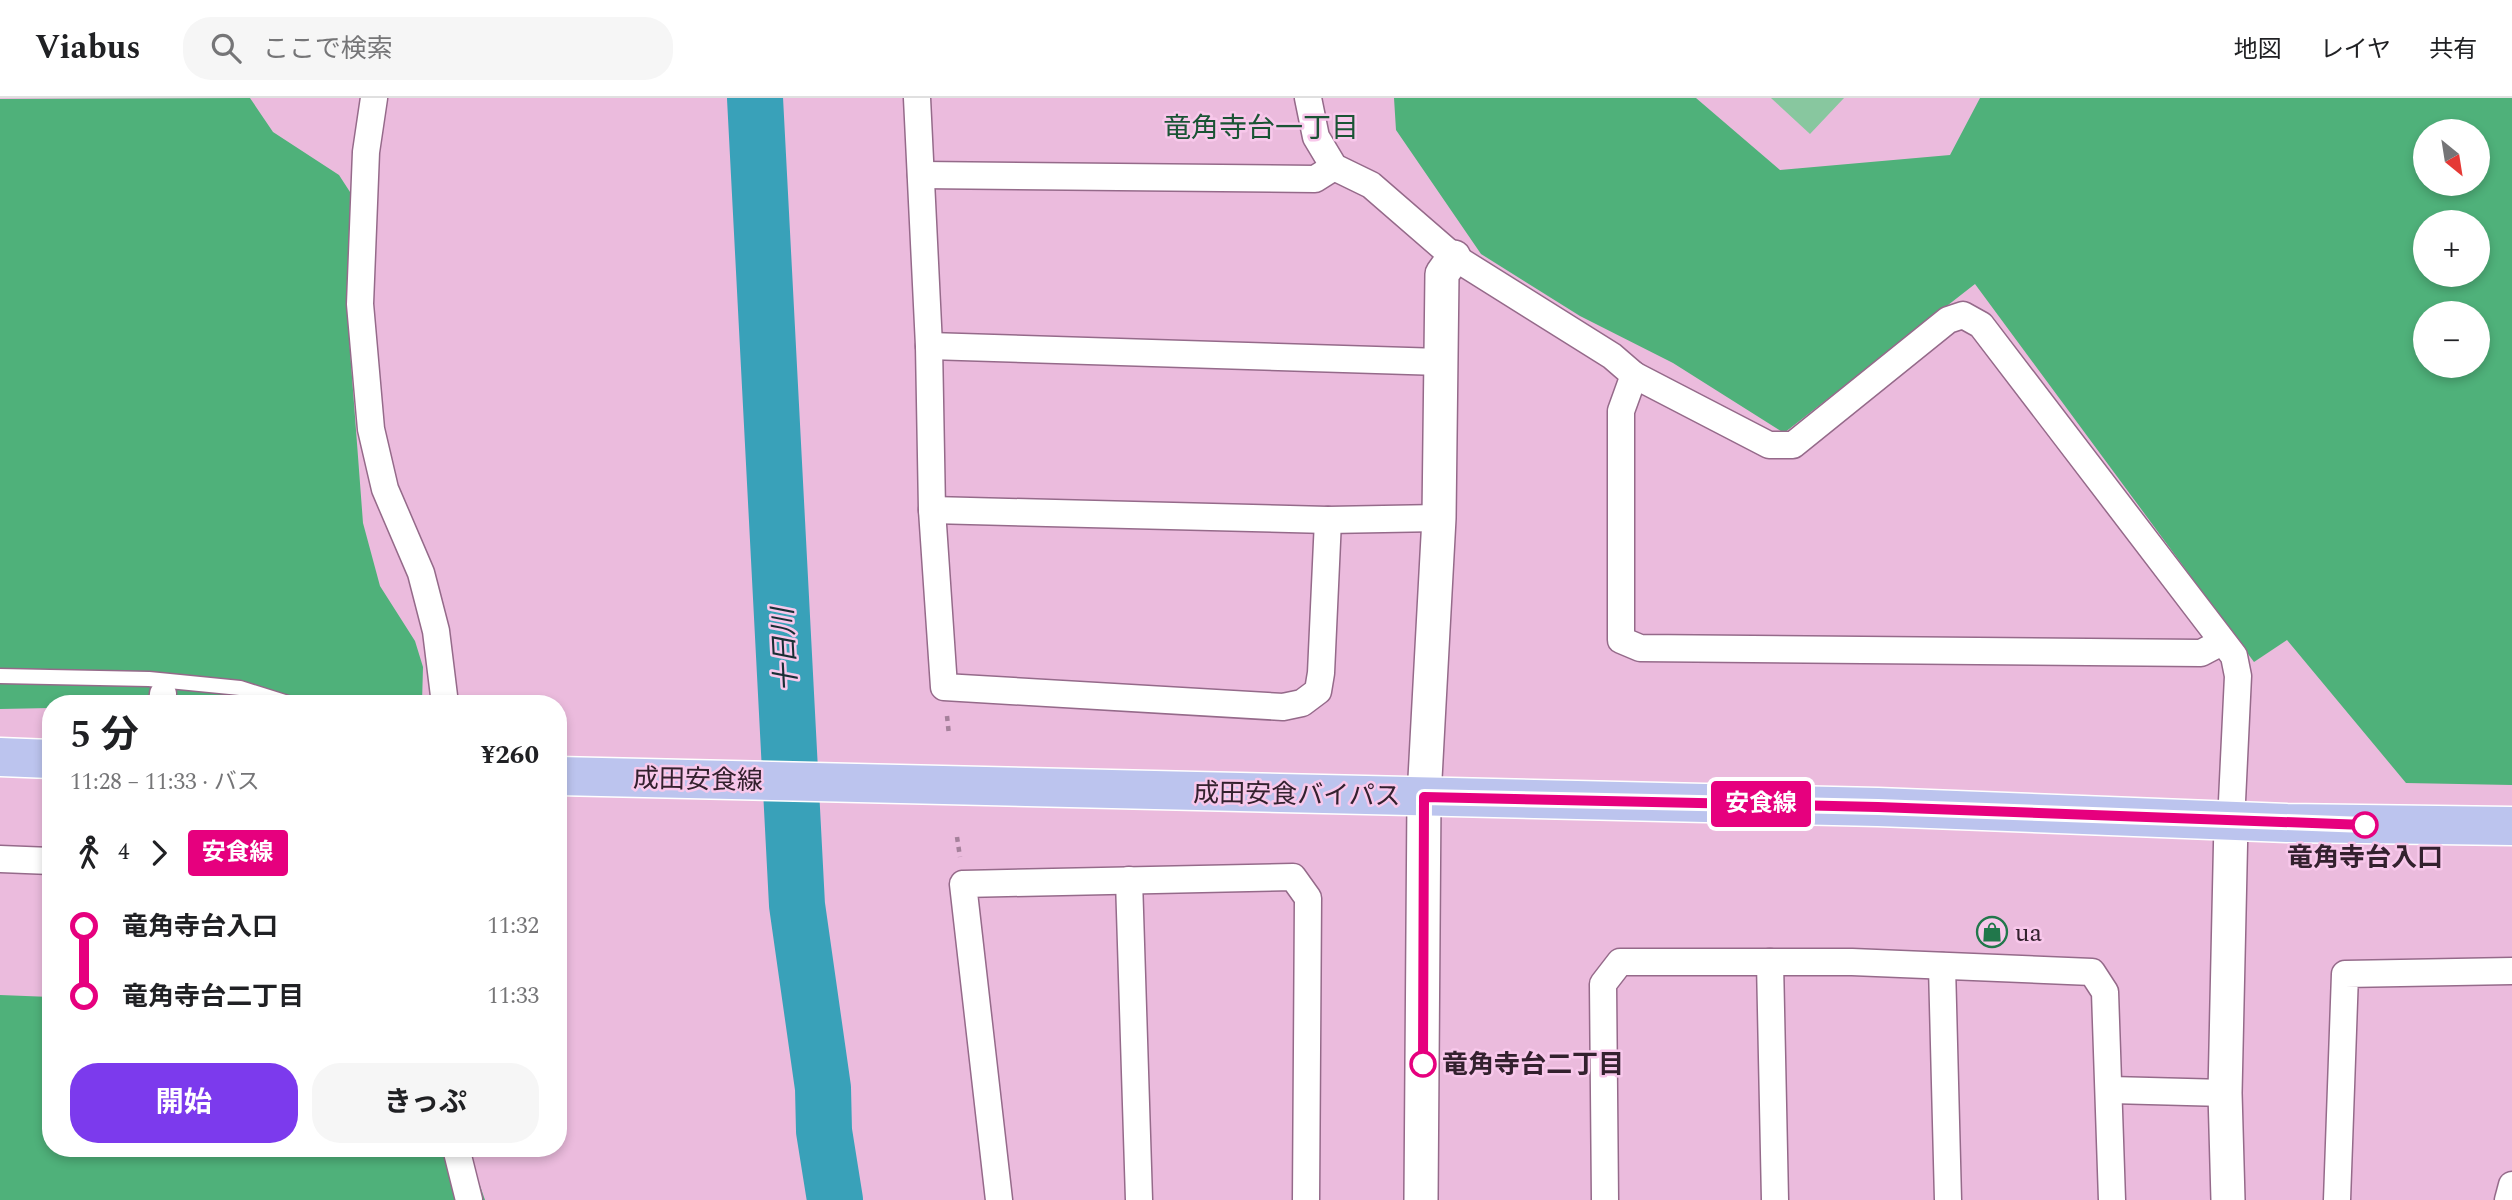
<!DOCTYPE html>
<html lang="ja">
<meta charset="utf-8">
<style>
:root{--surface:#fff;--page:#f6f6f6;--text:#202124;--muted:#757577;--line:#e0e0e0;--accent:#7c3aed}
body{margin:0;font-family:Spectral,"Noto Sans JP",serif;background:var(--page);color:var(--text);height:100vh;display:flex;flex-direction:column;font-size:26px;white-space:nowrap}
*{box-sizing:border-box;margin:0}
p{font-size:23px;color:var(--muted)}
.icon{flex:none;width:38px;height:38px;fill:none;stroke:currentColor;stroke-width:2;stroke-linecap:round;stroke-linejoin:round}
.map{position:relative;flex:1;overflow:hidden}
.panel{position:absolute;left:42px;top:597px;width:525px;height:462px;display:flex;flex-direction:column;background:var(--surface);border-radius:28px;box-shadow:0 4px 10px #0003}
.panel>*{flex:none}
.badge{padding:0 14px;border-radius:5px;font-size:24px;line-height:46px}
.needle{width:46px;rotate:150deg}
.tools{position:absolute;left:2413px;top:21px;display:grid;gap:14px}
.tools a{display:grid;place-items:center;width:77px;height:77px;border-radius:50%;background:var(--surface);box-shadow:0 4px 10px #0003;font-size:35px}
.map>.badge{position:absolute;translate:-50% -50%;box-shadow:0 0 0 4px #fff}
.legs{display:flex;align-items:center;gap:10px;height:77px;padding:0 28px;font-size:23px}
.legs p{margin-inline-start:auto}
.overview{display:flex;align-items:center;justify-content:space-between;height:119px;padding:0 28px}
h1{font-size:38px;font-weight:700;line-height:52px}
.action{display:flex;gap:14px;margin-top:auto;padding:14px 28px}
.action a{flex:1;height:80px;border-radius:28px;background:var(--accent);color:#fff;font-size:28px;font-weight:700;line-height:80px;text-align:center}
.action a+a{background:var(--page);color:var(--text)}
ul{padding:0 28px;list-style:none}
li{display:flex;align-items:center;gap:24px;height:70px;font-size:26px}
li i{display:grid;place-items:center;width:10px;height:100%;margin:0 9px;background:currentColor}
li i::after{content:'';width:18px;height:18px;margin:-9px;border:5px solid;border-radius:50%;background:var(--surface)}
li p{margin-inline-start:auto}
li:first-child i{background:linear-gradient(#0000 50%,currentColor 0)}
li:last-child i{background:linear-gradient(currentColor 50%,#0000 0)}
header{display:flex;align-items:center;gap:42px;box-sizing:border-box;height:98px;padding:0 35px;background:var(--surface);border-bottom:2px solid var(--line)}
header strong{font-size:33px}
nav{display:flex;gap:38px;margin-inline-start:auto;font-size:24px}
.search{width:490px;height:63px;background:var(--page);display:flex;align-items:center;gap:18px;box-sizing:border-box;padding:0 24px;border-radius:28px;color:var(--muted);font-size:26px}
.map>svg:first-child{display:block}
</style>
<header>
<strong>Viabus</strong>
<div class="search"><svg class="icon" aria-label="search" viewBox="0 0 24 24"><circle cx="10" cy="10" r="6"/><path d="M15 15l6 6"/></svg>ここで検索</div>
<nav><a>地図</a><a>レイヤ</a><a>共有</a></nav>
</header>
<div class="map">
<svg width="2512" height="1102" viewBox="0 0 2512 1102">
<rect width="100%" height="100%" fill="#ebbbdd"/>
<polygon fill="#88c79f" points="1771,0 1844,0 1810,36"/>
<g fill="#4fb17a" fill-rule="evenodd">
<polygon points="250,0 273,34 339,77 350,94 349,239 363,425 380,488 415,543 423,569 422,605 51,606 51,610 0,611 0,1"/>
<path d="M1394,0h302l84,72 170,-15 30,-57h532v687l-106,-2 -119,-143 -33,22 -279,-378 -191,149 -111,-70 -93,-47 -99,-62 -85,-124zM2426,33h52v53h-52zM2426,124h52v53h-52zM2426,215h52v53h-52z"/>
<polygon points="0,897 51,899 51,1050 467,1050 485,1102 0,1102"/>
</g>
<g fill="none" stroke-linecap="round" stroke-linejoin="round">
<polyline stroke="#39a1b9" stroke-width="56" points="755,0 797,807 823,990 824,1033 835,1102"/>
<g stroke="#956a8a" stroke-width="17">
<polyline id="service" points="0,578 149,581 240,590 291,606"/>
</g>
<g stroke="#956a8a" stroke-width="29">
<g id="minor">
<polyline points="374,0 366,54 360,206 371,331 385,391 421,475 436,533 445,606"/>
<polyline points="917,0 929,248 932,412 944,589 1283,609 1302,605 1318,593 1321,575 1328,422"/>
<polyline points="1308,0 1316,39 1334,69 1371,87 1454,159 1612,258 1634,277 1769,347 1793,347 1948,222 1963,217 1981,227 2234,558 2238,578 2231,724"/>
<polyline points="921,77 1315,81 1334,69"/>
<polyline points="929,248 1441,264"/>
<polyline points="1634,277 1621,313 1621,542 1640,550 2201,555 2222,544"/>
<polyline points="932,412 1328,422 1439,420"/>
<polyline points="162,606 163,596"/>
<polyline points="0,761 51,763"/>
<polyline points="1129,782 1139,1102"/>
<polyline points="1770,864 1775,1102"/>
<polyline points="1942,868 1948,1102"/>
<polyline points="2111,992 2225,995"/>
<polyline points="456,1050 469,1102"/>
<polyline points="999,1102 963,786 1293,779 1308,800 1306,1102"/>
<polyline points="1605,1102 1603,886 1620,864 1852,864 2092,874 2105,894 2112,1102"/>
<polyline points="2337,1102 2345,876 2512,873"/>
<polyline points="2508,1102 2512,1087"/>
</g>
</g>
<g stroke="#956a8a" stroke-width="36">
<g id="tertiary">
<polyline points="1421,1102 1424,699 1439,420 1442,176 1454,159"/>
<polyline points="2228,1102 2225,995 2231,724"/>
</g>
</g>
<g stroke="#fff" stroke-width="41">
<g id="primary">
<polyline points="0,659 51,661"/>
<polyline points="558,678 1878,709 2287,725 2512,728"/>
</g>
</g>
<g stroke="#a5819b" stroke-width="4.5" stroke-dasharray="5 5" stroke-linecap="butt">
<polyline points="947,618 949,637"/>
<polyline points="957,739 960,759"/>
</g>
<use href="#service" stroke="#fff" stroke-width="14"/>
<use href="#minor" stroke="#fff" stroke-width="26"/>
<use href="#tertiary" stroke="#fff" stroke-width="33"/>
<use href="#primary" stroke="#bcc4ee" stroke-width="38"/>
</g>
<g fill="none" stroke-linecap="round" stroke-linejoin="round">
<g stroke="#fff" stroke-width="16">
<polyline id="line-1" points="1423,966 1424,699 1878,709 2365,727"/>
</g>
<use href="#line-1" stroke="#e6007e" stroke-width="10"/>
</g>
<defs>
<g id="shop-ring" transform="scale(1.575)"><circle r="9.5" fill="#f8c8eb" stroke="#21774b" stroke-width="1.5"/><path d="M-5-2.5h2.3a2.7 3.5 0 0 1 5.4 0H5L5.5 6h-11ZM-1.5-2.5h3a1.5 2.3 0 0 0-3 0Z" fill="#21774b"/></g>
</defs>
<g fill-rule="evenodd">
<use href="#shop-ring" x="1992" y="834"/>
</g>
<g fill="#fff" stroke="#e6007e" stroke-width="3.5">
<circle cx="2365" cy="727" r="12"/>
<circle cx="1423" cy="966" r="12"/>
</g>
<g text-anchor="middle" stroke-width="5" stroke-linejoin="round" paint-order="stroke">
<g font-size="26" fill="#33212e" stroke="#f8c8eb">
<text transform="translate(698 681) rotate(1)" y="9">成田安食線</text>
<text transform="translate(1297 696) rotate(1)" y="9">成田安食バイパス</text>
</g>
<g font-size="26" font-weight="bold" fill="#33212e" stroke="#f8c8eb">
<text x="2365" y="768">竜角寺台入口</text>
<text x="1442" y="975" text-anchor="start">竜角寺台二丁目</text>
</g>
<g font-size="26" fill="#33212e" stroke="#f8c8eb" text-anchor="start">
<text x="2015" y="843">ua</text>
</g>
<g font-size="28" fill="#1a5435" stroke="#f8c8eb">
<text x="1261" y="39">竜角寺台一丁目</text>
</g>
<g font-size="28" font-style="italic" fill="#182f35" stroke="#f8c8eb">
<text transform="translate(784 552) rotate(-93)" y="10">十日川</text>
</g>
</g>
</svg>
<div class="tools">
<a><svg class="needle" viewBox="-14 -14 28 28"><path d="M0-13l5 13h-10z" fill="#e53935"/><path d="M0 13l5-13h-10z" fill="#757577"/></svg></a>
<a>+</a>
<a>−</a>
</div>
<b class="badge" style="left:1761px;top:706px;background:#e6007e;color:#fff">安食線</b>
<section class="panel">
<div class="overview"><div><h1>5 分</h1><p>11:28 – 11:33 · バス</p></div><b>¥260</b></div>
<div class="legs"><svg class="icon" aria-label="walk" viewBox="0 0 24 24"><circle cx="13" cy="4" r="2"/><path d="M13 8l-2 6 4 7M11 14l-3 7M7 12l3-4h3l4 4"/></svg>4<svg class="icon" aria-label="forward" viewBox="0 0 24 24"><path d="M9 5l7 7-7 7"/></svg><b class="badge" style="background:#e6007e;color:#fff">安食線</b></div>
<ul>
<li><i style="color:#e6007e"></i><b>竜角寺台入口</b><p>11:32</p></li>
<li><i style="color:#e6007e"></i><b>竜角寺台二丁目</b><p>11:33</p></li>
</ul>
<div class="action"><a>開始</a><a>きっぷ</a></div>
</section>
</div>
